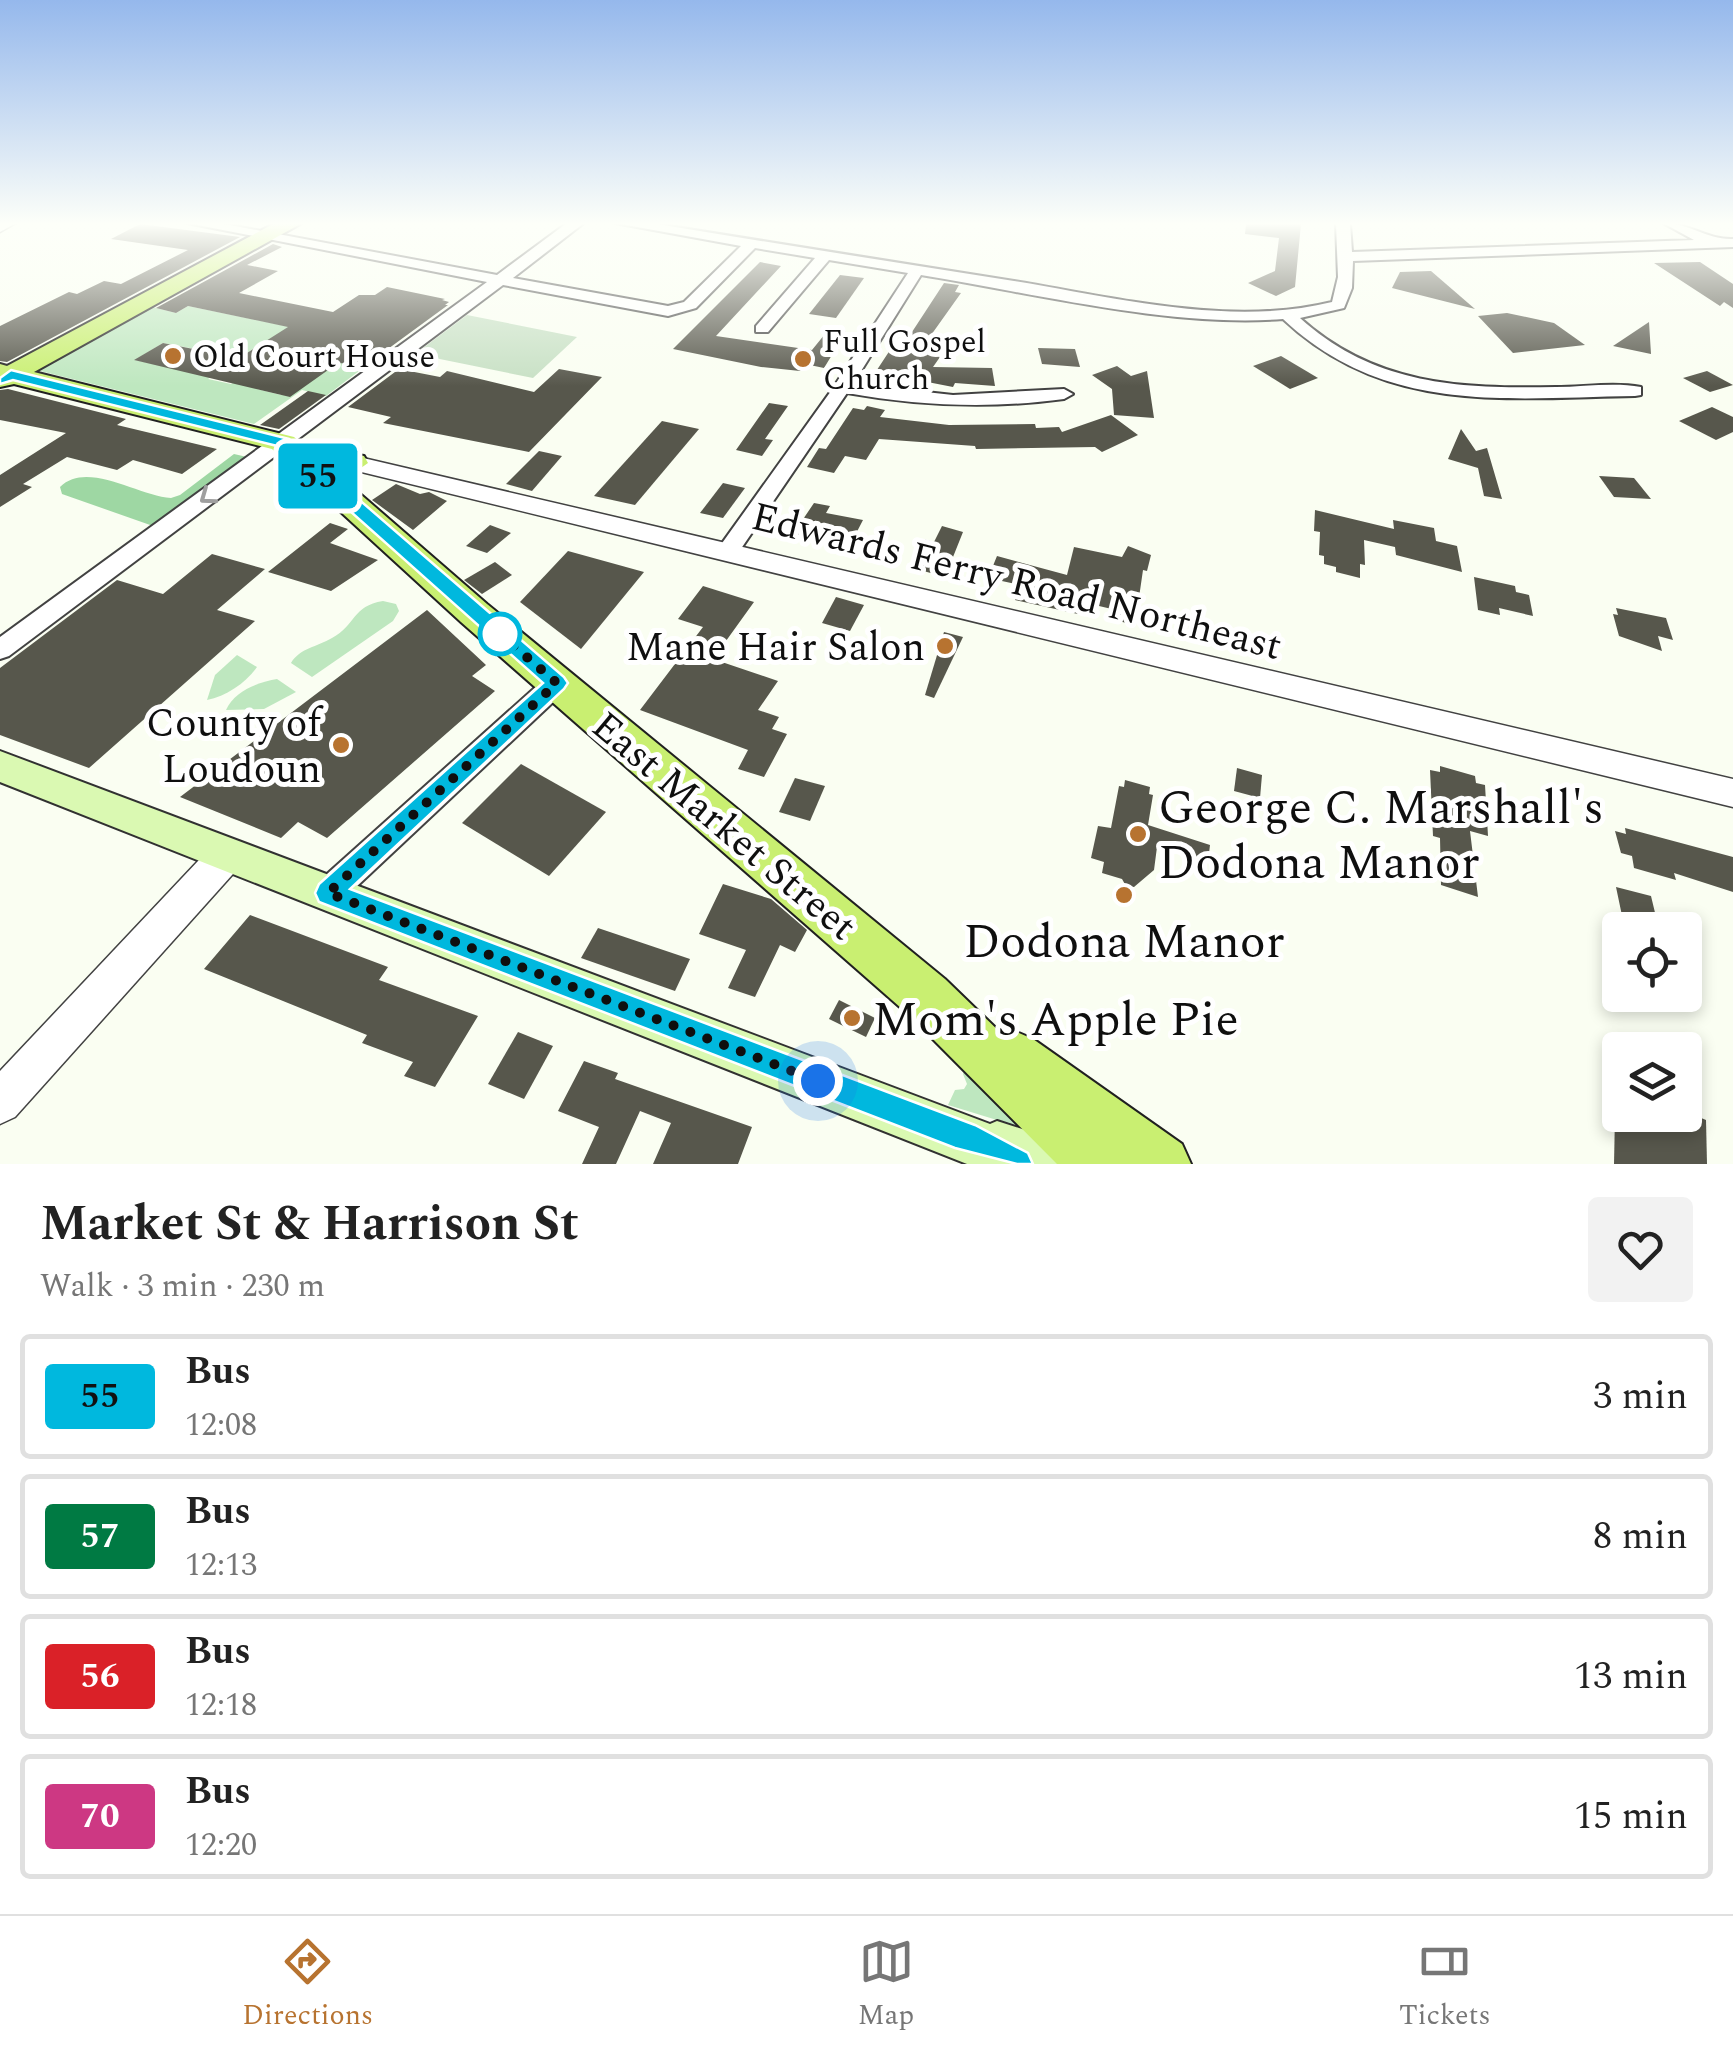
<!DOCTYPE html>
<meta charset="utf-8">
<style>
:root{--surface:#fff;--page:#f2f2f2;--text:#222;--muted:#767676;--line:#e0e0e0;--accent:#b77330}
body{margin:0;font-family:Spectral,serif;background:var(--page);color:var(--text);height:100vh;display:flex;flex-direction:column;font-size:38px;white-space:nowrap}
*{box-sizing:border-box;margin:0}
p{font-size:32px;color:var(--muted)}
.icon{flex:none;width:55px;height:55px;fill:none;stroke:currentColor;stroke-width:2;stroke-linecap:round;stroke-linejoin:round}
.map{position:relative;height:1164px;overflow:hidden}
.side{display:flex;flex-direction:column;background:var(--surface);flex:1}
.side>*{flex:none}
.badge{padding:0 20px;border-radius:8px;font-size:35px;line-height:65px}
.tools{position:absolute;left:1602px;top:912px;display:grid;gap:20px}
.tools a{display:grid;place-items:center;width:100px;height:100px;border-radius:10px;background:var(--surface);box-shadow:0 5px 15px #0003;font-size:50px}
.you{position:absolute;width:50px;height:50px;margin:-25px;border:8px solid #fff;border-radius:50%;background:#1a73e8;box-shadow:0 0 0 15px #1a73e833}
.map>.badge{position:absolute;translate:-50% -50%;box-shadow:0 0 0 5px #fff}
.round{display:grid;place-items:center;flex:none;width:105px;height:105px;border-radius:10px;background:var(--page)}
.headline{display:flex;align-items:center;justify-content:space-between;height:170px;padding:0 40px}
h1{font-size:48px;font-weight:700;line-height:75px}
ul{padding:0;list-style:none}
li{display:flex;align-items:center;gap:30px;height:125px;margin:0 20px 15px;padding:0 20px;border:5px solid var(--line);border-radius:10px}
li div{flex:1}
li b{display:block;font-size:38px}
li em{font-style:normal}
li .badge{min-width:110px;font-weight:700;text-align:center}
.dock{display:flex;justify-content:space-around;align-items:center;height:140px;border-top:2px solid var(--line);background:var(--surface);font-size:28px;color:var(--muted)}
.dock a{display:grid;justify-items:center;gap:5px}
.dock .selected{color:var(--accent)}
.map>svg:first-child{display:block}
</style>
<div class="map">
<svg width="1733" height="1164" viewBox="0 0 1733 1164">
<rect width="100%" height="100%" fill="#fafef2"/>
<g fill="#bee7bf" fill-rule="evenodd">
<path d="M188,306l127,26 -31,21 -28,-6 -48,32 23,5 13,-8 13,13 24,6 57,-32 33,-1 -45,34 -24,-6 -48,34 -218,-54 116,-63 24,6zM163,343l48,9 -28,18 -48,-10z"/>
<path d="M383,601l13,3 3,7 -6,10 -81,56 -21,-14c9,-15 26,-16 41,-25 24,-13 20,-32 51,-37z"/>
<path d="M237,655l20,12c-11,16 -31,29 -50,33l8,-25z"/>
<path d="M277,679l19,13 -32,17 -38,1c8,-19 33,-28 51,-31z"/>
<polygon points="969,1059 1033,1131 948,1105 955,1090 964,1089 967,1084 963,1074"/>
</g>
<path fill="#9ed7a3" d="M234,454l13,3 -94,69 -91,-32 -2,-7c27,-27 78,9 111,11l9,-3z"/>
<polygon fill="#c7e0c4" points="467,315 577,337 533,378 415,354"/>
<g fill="#57574c">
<polygon points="140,224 240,237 7,362 0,361 0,326 69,292 77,294 104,281 121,284 188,250 111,239"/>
<polygon points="1246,224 1301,224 1295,287 1276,296 1248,283 1275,271 1279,238 1245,234"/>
<polygon points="273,244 282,247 247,265 278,271 239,293 333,312 359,295 375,295 387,287 445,299 442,300 449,302 445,305 448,305 366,365 338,363 290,397 134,360 163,343 239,358 288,327 188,306 176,313 156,308"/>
<polygon points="760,262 781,266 716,336 812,350 829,329 846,332 824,368 805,364 800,371 761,367 673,349"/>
<polygon points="1700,262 1733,284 1733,308 1724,302 1720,306 1654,263"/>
<polygon points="1431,271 1475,309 1392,288 1400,272"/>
<polygon points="840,275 864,278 836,318 809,314"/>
<polygon points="944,283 959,285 955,292 961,293 919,352 940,357 933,367 992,368 995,386 955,383 953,387 907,378 894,384 875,380 878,377 873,376 892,347 898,348 912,332"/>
<polygon points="1507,313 1554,323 1585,345 1513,353 1478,316"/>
<polygon points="1649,322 1651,354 1613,346"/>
<polygon points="1038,348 1075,349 1080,367 1042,364"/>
<polygon points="1281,356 1318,378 1290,389 1253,366"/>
<polygon points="1117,366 1131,376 1147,371 1154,418 1114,415 1112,389 1092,375"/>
<polygon points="399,369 440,377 447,371 534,392 559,369 602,377 529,452 383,423 391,417 348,407"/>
<polygon points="1707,371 1733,385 1710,392 1683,378"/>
<polygon points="8,389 126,419 117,425 217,449 182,474 133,460 117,470 67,457 23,484 32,487 0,507 0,475 66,433 0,420 0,390"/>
<polygon points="308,391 326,395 279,429 260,425"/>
<polygon points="769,403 788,406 765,439 773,440 762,456 736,450"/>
<polygon points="867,406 885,410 880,417 949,425 1035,424 1036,428 1059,427 1062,432 1111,415 1138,435 1102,452 1095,447 976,449 975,446 879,439 866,460 845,456 834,473 807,467 819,448 826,449 853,408 864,410"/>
<polygon points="1712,407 1733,417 1733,432 1716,440 1679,421"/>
<polygon points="662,421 699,429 635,505 594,496"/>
<polygon points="1461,429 1476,451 1487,448 1502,499 1484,496 1478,468 1448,459"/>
<polygon points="539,451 562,456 532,491 506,484"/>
<polygon points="1599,476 1634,478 1651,499 1614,497"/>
<polygon points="723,483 745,488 723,518 700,513"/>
<polygon points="396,484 420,494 429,492 447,501 413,530 372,500"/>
<polygon points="814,503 830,506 826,513 863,520 848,549 791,537"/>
<polygon points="1315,510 1394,529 1393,520 1434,528 1436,541 1457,546 1462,572 1396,555 1395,547 1364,540 1365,565 1360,564 1360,578 1336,572 1336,567 1324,564 1324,556 1319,555 1320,532 1314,531"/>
<polygon points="330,523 348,529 330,543 378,560 331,591 268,572"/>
<polygon points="490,525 511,533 487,553 466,546"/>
<polygon points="942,526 963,532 945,577 909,567 923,539 934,542"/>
<polygon points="1128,546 1151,555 1147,571 1143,570 1135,625 1114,620 1116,610 1082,602 1078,614 1015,600 1020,585 988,578 997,556 1067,575 1074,547 1122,557"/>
<polygon points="568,551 644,572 581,649 520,602"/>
<polygon points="212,554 265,569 217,610 255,621 89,768 0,735 0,668 117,580 163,594"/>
<polygon points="495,562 512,575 482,594 464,580"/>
<polygon points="1474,577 1515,586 1516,592 1529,595 1533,616 1499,608 1500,615 1478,610"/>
<polygon points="703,586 754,602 713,659 778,681 758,710 779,717 772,729 787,734 764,777 738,769 748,750 640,710 703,627 678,619"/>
<polygon points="836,597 864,605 850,631 822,623"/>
<polygon points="1616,608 1666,618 1673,640 1658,636 1662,651 1619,636 1613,614 1618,615"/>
<polygon points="427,610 486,665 472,676 495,691 327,838 298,822 281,838 180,797"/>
<polygon points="944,632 963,637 934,698 925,695"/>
<polygon points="521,764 606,812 549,876 462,823"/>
<polygon points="1440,766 1475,776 1476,783 1485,785 1488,836 1470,831 1478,897 1441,885 1440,838 1433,836 1430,770 1440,772"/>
<polygon points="1237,768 1262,775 1260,798 1234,791"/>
<polygon points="795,778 825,786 810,821 779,812"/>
<polygon points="1125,780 1150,787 1149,794 1153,795 1148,825 1210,845 1208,862 1157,847 1154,870 1134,887 1126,886 1122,879 1102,873 1104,862 1091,858 1098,826 1111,828 1119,786 1124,787"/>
<polygon points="1625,828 1733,857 1733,892 1674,873 1676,880 1634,868 1632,856 1621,853 1615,831 1626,834"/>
<polygon points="723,884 771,899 807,930 795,952 780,945 755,997 728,988 746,950 699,934"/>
<polygon points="1616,887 1651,896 1657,921 1642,916 1645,930 1625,930"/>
<polygon points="250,915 388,967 379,980 478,1016 435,1087 404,1076 413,1062 362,1043 367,1035 204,969"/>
<polygon points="598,928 690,959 675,991 581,958"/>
<polygon points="839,1000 875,1018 866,1037 829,1019"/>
<polygon points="518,1032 553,1046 524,1099 488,1084"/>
<polygon points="584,1061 618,1073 615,1079 752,1127 738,1164 653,1164 671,1123 640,1111 616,1164 582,1164 599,1127 558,1111"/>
<polygon points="1615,1115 1694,1115 1706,1120 1707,1164 1614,1164"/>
</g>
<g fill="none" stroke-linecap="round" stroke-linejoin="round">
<g stroke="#424242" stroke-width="4">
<g id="minor">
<path d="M187,223h32l278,52 70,-52h17l-71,55 155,28 16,-4 57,-56 -126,-23h36c121,20 242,39 363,58 103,17 217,46 318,21l6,-25 -2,-54h14l2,29 342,-12 -31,-17c27,0 44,17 70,16v8l-380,14 -1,27 -8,20 -44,10c74,67 160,71 256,69 27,0 58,-5 85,0v8l-6,1c-130,2 -250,19 -352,-77 -112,9 -250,-26 -362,-44l-68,109 100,11 111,-6 9,5 -9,5c-74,10 -144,7 -217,-6l-111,163h-16l-3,-5 3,-5 111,-155 77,-118 -79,-13 -61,72h-12v-6l59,-68 -60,-10 -59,60 -28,8 -165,-31 -494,371 -9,3v-22l487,-355z"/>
<polygon points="557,673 566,676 569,683 566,690 339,903 328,907 317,903 313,893 317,883 548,676"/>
</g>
</g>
<g stroke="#424242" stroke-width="3">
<g id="tertiary">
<polygon points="0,223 16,223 0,232"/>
<polygon points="283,436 359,457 1733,779 1733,807 345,468 275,448 271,443 275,438"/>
<polygon points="228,838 241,843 246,854 241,865 15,1117 0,1124 0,1071 215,843"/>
</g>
</g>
<g stroke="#313131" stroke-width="4">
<polygon id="secondary" points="0,751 990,1124 997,1121 1078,1147 1086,1164 967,1164 0,782"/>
</g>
<g stroke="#202020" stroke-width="4">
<polygon id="primary" points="275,223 302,223 34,372 294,437 326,465 353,454 364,456 368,463 344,480 487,604 945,979 1004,1036 1014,1031 1033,1039 1182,1144 1191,1164 1057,1164 909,1015 461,622 272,449 14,384 0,387 0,364 7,366"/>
</g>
<use href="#minor" fill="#fff" fill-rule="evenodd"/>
<use href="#tertiary" fill="#fff" fill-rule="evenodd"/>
<use href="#secondary" fill="#daf9b2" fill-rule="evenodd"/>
<use href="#primary" fill="#c9ef71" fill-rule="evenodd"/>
</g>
<defs><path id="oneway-chevron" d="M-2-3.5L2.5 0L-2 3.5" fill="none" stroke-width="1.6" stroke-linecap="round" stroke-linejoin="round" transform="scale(2.5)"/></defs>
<use stroke="#9f9f9f" href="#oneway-chevron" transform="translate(207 497) rotate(144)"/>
<linearGradient id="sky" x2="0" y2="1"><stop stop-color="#95b8ec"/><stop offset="0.58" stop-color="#fdfff9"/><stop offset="1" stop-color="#fdfff9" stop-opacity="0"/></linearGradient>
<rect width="1733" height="386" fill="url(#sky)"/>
<polygon fill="#00b8de" stroke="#fff" stroke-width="2.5" points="11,370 289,439 564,677 568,683 564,689 350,889 975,1125 1028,1153 1033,1164 1017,1164 955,1148 319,902 315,893 319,884 543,683 277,446 13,380 0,384 0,378"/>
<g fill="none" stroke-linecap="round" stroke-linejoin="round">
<polyline stroke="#0f0f0f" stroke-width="10" stroke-dasharray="0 18" points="500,634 557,683 328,893 818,1081"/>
</g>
<g fill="#b77330" stroke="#fff" stroke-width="4">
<circle cx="173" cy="356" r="10"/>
<circle cx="803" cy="359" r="10"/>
<circle cx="945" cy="646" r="10"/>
<circle cx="341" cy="745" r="10"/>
<circle cx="1138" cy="834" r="10"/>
<circle cx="1124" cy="895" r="10"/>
<circle cx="852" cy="1018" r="10"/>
</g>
<circle fill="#fff" stroke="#00b8de" stroke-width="5" cx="500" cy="634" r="20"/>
<g text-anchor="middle" stroke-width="10" stroke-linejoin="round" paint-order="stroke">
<g font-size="32" fill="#0f0f0f" stroke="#fff" text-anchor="start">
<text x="823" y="352">Full Gospel<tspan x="823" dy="37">Church</tspan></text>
<text x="193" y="367">Old Court House</text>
</g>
<g font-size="40" fill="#0f0f0f" stroke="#fff">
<text transform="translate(1017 580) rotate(14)" y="14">Edwards Ferry Road Northeast</text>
<text transform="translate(725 825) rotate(40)" y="14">East Market Street</text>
</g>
<g font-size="40" fill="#0f0f0f" stroke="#fff" text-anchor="end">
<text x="925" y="660">Mane Hair Salon</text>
<text x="321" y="736">County of<tspan x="321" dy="46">Loudoun</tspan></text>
</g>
<g font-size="48" fill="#0f0f0f" stroke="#fff" text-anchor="start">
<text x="1158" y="823">George C. Marshall's<tspan x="1158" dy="55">Dodona Manor</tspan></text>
<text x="1124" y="957" text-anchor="middle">Dodona Manor</text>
<text x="872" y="1035">Mom's Apple Pie</text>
</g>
</g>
</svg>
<div class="tools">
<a><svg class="icon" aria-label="locate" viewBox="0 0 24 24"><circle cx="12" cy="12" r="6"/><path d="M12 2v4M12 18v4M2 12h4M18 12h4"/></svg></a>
<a><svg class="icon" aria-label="layers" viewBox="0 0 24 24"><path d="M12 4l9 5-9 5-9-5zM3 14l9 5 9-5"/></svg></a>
</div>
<div class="you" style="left:818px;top:1081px"></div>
<b class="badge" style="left:318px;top:476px;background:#00b8de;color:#111">55</b>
</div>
<section class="side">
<div class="headline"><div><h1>Market St &amp; Harrison St</h1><p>Walk · 3 min · 230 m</p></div><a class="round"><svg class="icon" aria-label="heart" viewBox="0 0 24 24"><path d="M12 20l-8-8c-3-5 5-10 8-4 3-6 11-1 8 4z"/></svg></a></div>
<ul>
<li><span class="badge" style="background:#00b8de;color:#111">55</span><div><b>Bus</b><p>12:08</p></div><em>3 min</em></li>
<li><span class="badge" style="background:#007a43;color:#fff">57</span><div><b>Bus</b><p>12:13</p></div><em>8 min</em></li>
<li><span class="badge" style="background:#da2128;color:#fff">56</span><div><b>Bus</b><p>12:18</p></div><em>13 min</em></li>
<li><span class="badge" style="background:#cd3883;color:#fff">70</span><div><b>Bus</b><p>12:20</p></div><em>15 min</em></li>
</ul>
</section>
<nav class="dock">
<a class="selected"><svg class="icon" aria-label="directions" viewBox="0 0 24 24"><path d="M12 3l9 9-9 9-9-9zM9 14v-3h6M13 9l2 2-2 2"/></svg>Directions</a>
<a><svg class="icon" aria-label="map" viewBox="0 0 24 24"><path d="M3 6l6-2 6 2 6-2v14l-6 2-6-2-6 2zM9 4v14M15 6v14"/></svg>Map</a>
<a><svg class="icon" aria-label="tickets" viewBox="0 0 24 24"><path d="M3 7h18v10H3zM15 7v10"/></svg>Tickets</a>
</nav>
